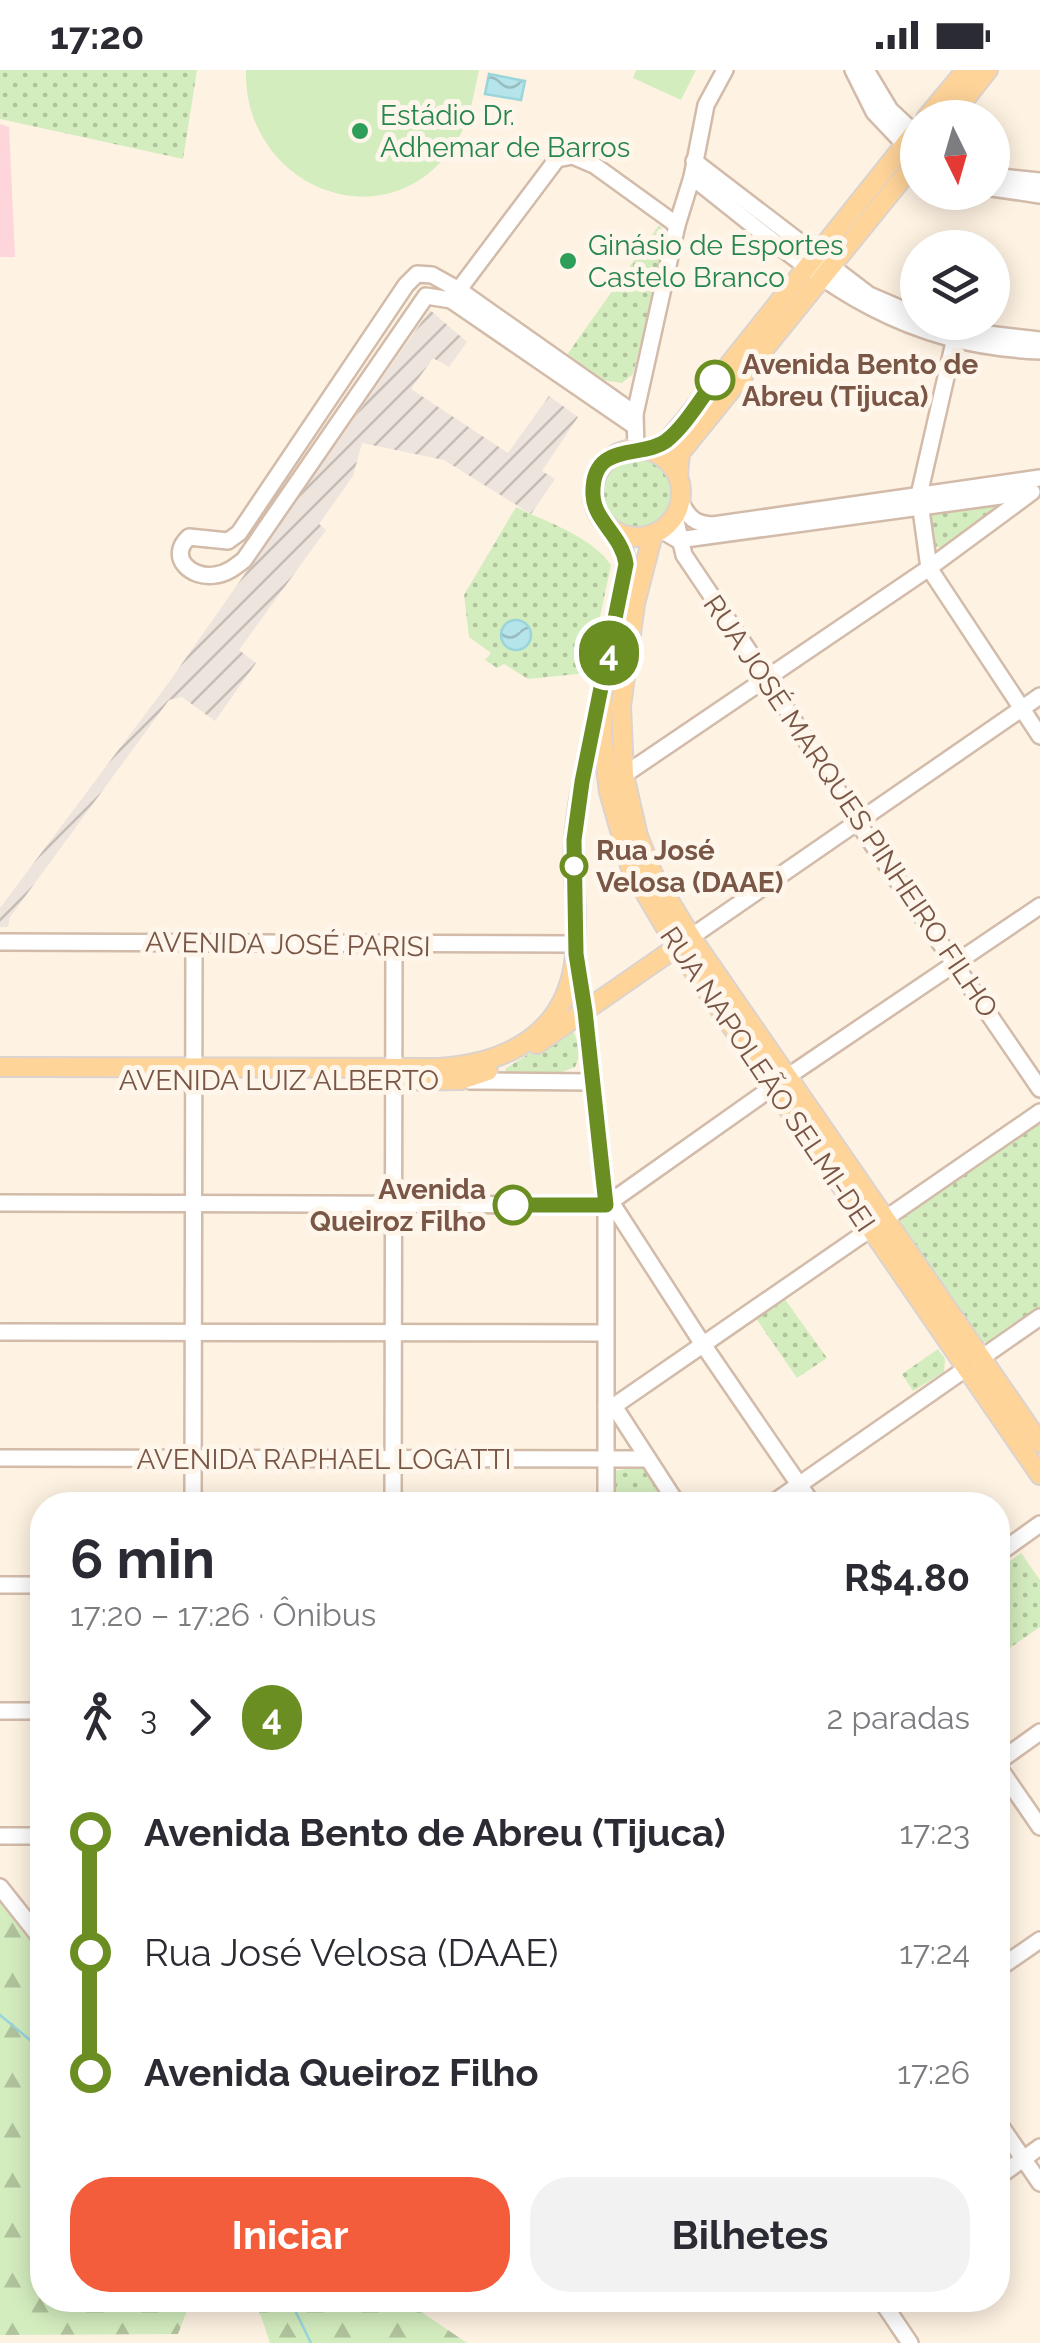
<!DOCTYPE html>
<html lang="pt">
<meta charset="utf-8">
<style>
:root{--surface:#fff;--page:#f2f2f3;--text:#2b2b33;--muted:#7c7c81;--accent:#f45d3c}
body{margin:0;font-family:Raleway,sans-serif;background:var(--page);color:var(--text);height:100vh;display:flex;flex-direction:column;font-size:38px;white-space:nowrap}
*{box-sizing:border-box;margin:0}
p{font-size:32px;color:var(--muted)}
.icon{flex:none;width:55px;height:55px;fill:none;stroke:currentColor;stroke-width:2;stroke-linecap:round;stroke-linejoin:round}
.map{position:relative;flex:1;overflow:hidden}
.details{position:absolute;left:30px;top:1422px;width:980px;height:820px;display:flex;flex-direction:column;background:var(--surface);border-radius:40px;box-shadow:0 5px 25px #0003}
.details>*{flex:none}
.badge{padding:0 20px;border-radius:32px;font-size:35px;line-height:65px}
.needle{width:65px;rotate:175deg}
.buttons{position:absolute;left:900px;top:30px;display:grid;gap:20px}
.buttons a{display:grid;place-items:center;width:110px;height:110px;border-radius:50%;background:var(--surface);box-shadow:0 5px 25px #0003;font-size:50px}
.map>.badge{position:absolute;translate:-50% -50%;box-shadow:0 0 0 5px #fff}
.legs{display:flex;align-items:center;gap:15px;height:110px;padding:0 40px;font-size:32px}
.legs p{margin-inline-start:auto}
.head{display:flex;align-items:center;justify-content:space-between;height:170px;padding:0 40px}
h1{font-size:55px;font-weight:700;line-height:75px}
.action{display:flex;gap:20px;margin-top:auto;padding:20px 40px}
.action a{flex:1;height:115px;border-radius:40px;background:var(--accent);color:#fff;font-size:40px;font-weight:700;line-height:115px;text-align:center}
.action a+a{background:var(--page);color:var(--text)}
ul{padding:0 40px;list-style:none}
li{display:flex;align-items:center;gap:35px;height:120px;font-size:38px}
li i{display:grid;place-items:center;width:15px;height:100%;margin:0 12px;background:currentColor}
li i::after{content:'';width:25px;height:25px;margin:-12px;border:8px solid;border-radius:50%;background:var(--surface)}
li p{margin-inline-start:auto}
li:first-child i{background:linear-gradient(#0000 50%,currentColor 0)}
li:last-child i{background:linear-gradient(currentColor 50%,#0000 0)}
.status{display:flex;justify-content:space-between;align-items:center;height:70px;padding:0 50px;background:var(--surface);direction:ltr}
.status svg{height:28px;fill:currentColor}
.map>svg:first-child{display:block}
</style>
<div class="status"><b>17:20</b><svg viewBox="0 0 49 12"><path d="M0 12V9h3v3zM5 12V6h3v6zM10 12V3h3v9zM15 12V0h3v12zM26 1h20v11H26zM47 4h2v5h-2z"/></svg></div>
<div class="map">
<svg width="1040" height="2273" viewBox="0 0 1040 2273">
<defs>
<pattern id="industrial-furrows" width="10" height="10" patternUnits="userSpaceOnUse" patternTransform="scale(2.5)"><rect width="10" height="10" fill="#ede4de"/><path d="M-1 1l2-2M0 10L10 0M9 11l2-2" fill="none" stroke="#c5bcb6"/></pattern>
<pattern id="green-dots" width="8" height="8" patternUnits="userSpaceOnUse" patternTransform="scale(2.5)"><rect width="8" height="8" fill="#d4edbf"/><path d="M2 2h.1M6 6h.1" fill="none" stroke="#b1c39d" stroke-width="1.8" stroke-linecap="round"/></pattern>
<pattern id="forest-firs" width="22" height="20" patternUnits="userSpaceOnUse" patternTransform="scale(2.5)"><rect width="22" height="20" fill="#d4edbf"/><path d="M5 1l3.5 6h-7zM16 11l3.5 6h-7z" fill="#b1c39d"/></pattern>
<pattern id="water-waves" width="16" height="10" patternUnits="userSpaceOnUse" patternTransform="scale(2.5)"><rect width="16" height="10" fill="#b5e4ea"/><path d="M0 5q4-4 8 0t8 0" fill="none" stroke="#98bcbf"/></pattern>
</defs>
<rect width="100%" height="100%" fill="#fef2e2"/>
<polygon fill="url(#industrial-furrows)" points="430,240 467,272 449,297 433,288 411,319 508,383 549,326 578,347 542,401 555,409 531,444 444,390 362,373 353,406 319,454 326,460 239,580 256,593 215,651 182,627 169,630 10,847 8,857 0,857 0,838 167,615"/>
<polygon fill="#fdd5db" points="0,54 9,57 15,187 0,187"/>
<g fill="url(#green-dots)">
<polygon points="0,0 197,0 183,89 0,49"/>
<polygon points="659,155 664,161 666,171 633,304 622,313 594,309 564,289"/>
<circle cx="637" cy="424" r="36"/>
<polygon points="999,432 1001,436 940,478 934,476 931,446 934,441"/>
<path d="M516,437c32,16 74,28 95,58l-23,108 -60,6 -24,-15 -7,4 -12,-8 6,-7 -22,-16 -5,-42z"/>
<path d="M567,960l6,1c6,11 8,25 2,36l-21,8 -48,-2 -1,-4z"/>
<polygon points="1040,1049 1040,1238 990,1273 977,1271 898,1157 901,1145"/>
<polygon points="784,1228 827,1288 797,1308 755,1247"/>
<polygon points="938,1279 945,1289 944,1302 913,1321 902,1304"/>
<polygon points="640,1397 648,1401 672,1435 612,1435 613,1401"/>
<polygon points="1021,1483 1040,1510 1040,1557 998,1586 998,1500"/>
</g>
<g fill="url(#forest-firs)">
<polygon points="0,1833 42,1884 42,2230 191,2230 178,2264 0,2265"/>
<polygon points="251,2230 404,2230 467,2273 270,2273 261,2246"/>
</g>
<g fill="#d4edbf">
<path d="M246,0h233c-6,28 -10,56 -28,80 -70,94 -208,35 -205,-80z"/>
<polygon points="636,0 696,0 681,30 633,8"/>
</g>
<g fill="url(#water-waves)" stroke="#9ad5dc" stroke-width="2.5">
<polygon points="489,4 525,11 521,30 485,24"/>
<circle cx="516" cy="565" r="15"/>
</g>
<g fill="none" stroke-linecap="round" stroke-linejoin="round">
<g stroke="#9ad5dc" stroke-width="2.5">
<polyline points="0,1945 42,1980"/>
<polyline points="290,2230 311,2273"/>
</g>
<g stroke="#d3bbaa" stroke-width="20">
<g id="minor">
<polyline points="853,0 874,42 911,81"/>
<polyline points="866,0 890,40 918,66"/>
<polyline points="694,91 869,225 918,246"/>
<polyline points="992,106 1040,111"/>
<path d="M692,107c118,92 189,167 348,174"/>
<polyline points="992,118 1040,125"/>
<polyline points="454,226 557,89 573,86 594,95 677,155"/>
<polyline points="936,252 979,263 1040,270"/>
<polyline points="957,259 919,425 929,498 1040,666"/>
<path d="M633,355l-182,-125 -25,-4 -182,264c-9,7 -18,14 -29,15 -24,4 -48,-18 -26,-38l39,4 11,-8 167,-248 11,-11 15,1 27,15 176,124"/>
<polyline points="636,379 635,344 677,155 692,107 706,35 725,0"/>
<path d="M681,433c8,15 14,21 32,22l327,-47"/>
<polyline points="675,447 684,485 767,608 858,753 1040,1019"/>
<polyline points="661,460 678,470 1031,422"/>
<polyline points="624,705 929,498 1032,422"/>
<polyline points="691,867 1040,626"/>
<polyline points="0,872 575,874"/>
<polyline points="576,888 585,941 606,1135 606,1435"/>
<polyline points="470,1011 593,1012"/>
<polyline points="611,1132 702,1273 813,1435"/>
<polyline points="0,1133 606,1135 787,1007 1040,836"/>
<polyline points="0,1262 604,1263"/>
<polyline points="614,1336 1040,1042"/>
<polyline points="606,1337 614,1336 678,1435"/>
<polyline points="0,1388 647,1389"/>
<polyline points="193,1435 194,872"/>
<polyline points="393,1435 394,875"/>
<polyline points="770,1435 1040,1247"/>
<polyline points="998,1484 1040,1454"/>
<polyline points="0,1515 42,1515"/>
<polyline points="0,1641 42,1641"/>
<polyline points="998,1692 1040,1662"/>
<polyline points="998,1696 1040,1757"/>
<polyline points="0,1766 42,1766"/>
<polyline points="0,1817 42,1870"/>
<polyline points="998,1899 1040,1870"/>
<polyline points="998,2052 1040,2113"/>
<polyline points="998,2107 1040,2077"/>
<polyline points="881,2230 910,2273"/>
</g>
</g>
<g stroke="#dcd3cf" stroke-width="22">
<g id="major">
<polyline points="926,48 966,0"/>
<polyline points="950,48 988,0"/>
<circle cx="637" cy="423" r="44"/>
<polyline points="649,380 667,371 684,351 918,58"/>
<polyline points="678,405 680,383 918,89"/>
<polyline points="611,459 623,476 626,494 603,620 602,665 609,722 631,799 677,877 1040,1405"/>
<polyline points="653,464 635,534 621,636 624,705 638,766 653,804 691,867 1040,1373"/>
<polyline points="537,974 684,872"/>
<path d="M0,997l437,1c71,-4 131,-35 138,-113 4,-38 -3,-77 -1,-115 3,-41 13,-81 22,-121"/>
<polyline points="385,1011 461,1010 488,1001"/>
</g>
</g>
<use href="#minor" stroke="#fff" stroke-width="15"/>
<use href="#major" stroke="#ffd499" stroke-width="18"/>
</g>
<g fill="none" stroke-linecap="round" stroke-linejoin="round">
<g stroke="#fff" stroke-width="22">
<path id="line-1" d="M513,1135h93l-21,-194 -9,-57 -2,-114 8,-58 44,-218c-4,-29 -32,-43 -33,-69 -2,-55 49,-36 73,-54 19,-15 34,-41 49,-61"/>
</g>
<use href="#line-1" stroke="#6b8e23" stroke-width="15"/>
</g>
<g fill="#2e9e5b" stroke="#fff6eb" stroke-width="4">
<circle cx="360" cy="61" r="10"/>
<circle cx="568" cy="191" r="10"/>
</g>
<g fill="#fff" stroke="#6b8e23" stroke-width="5">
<circle cx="715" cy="310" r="18"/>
<circle cx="574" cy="796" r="12"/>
<circle cx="513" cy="1135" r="18"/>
</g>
<g text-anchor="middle" stroke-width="10" stroke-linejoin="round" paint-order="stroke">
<g font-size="28" fill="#27864d" stroke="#fff6eb" text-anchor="start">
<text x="380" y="55">Estádio Dr.<tspan x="380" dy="32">Adhemar de Barros</tspan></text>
<text x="588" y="185">Ginásio de Esportes<tspan x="588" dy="32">Castelo Branco</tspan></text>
</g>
<g font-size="28" font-weight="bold" fill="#795646" stroke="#fff6eb" text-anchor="start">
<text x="742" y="304">Avenida Bento de<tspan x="742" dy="32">Abreu (Tijuca)</tspan></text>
<text x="596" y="790">Rua José<tspan x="596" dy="32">Velosa (DAAE)</tspan></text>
<text x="486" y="1129" text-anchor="end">Avenida<tspan x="486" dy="32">Queiroz Filho</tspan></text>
</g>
<g font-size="28" fill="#795646" stroke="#fff6eb">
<text transform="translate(851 736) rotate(56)" y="10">RUA JOSÉ MARQUES PINHEIRO FILHO</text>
<text transform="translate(288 874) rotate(1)" y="10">AVENIDA JOSÉ PARISI</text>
<text transform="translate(768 1009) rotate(56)" y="10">RUA NAPOLEÃO SELMI-DEI</text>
<text x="279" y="1020">AVENIDA LUIZ ALBERTO</text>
<text x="324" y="1399">AVENIDA RAPHAEL LOGATTI</text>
</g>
</g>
</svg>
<div class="buttons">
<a><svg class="needle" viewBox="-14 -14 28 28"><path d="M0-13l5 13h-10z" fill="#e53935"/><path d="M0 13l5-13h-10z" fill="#7c7c81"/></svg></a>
<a><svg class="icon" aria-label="layers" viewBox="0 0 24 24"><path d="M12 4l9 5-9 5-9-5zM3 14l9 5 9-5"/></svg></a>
</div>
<b class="badge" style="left:609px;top:583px;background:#6b8e23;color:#fff">4</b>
<section class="details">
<div class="head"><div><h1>6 min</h1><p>17:20 – 17:26 · Ônibus</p></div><b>R$4.80</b></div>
<div class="legs"><svg class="icon" aria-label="walk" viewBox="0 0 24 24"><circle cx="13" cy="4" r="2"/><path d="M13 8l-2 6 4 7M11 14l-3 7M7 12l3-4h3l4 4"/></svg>3<svg class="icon" aria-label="forward" viewBox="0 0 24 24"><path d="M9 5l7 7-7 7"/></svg><b class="badge" style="background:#6b8e23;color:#fff">4</b><p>2 paradas</p></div>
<ul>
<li><i style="color:#6b8e23"></i><b>Avenida Bento de Abreu (Tijuca)</b><p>17:23</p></li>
<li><i style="color:#6b8e23"></i><span>Rua José Velosa (DAAE)</span><p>17:24</p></li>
<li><i style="color:#6b8e23"></i><b>Avenida Queiroz Filho</b><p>17:26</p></li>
</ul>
<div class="action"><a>Iniciar</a><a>Bilhetes</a></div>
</section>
</div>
